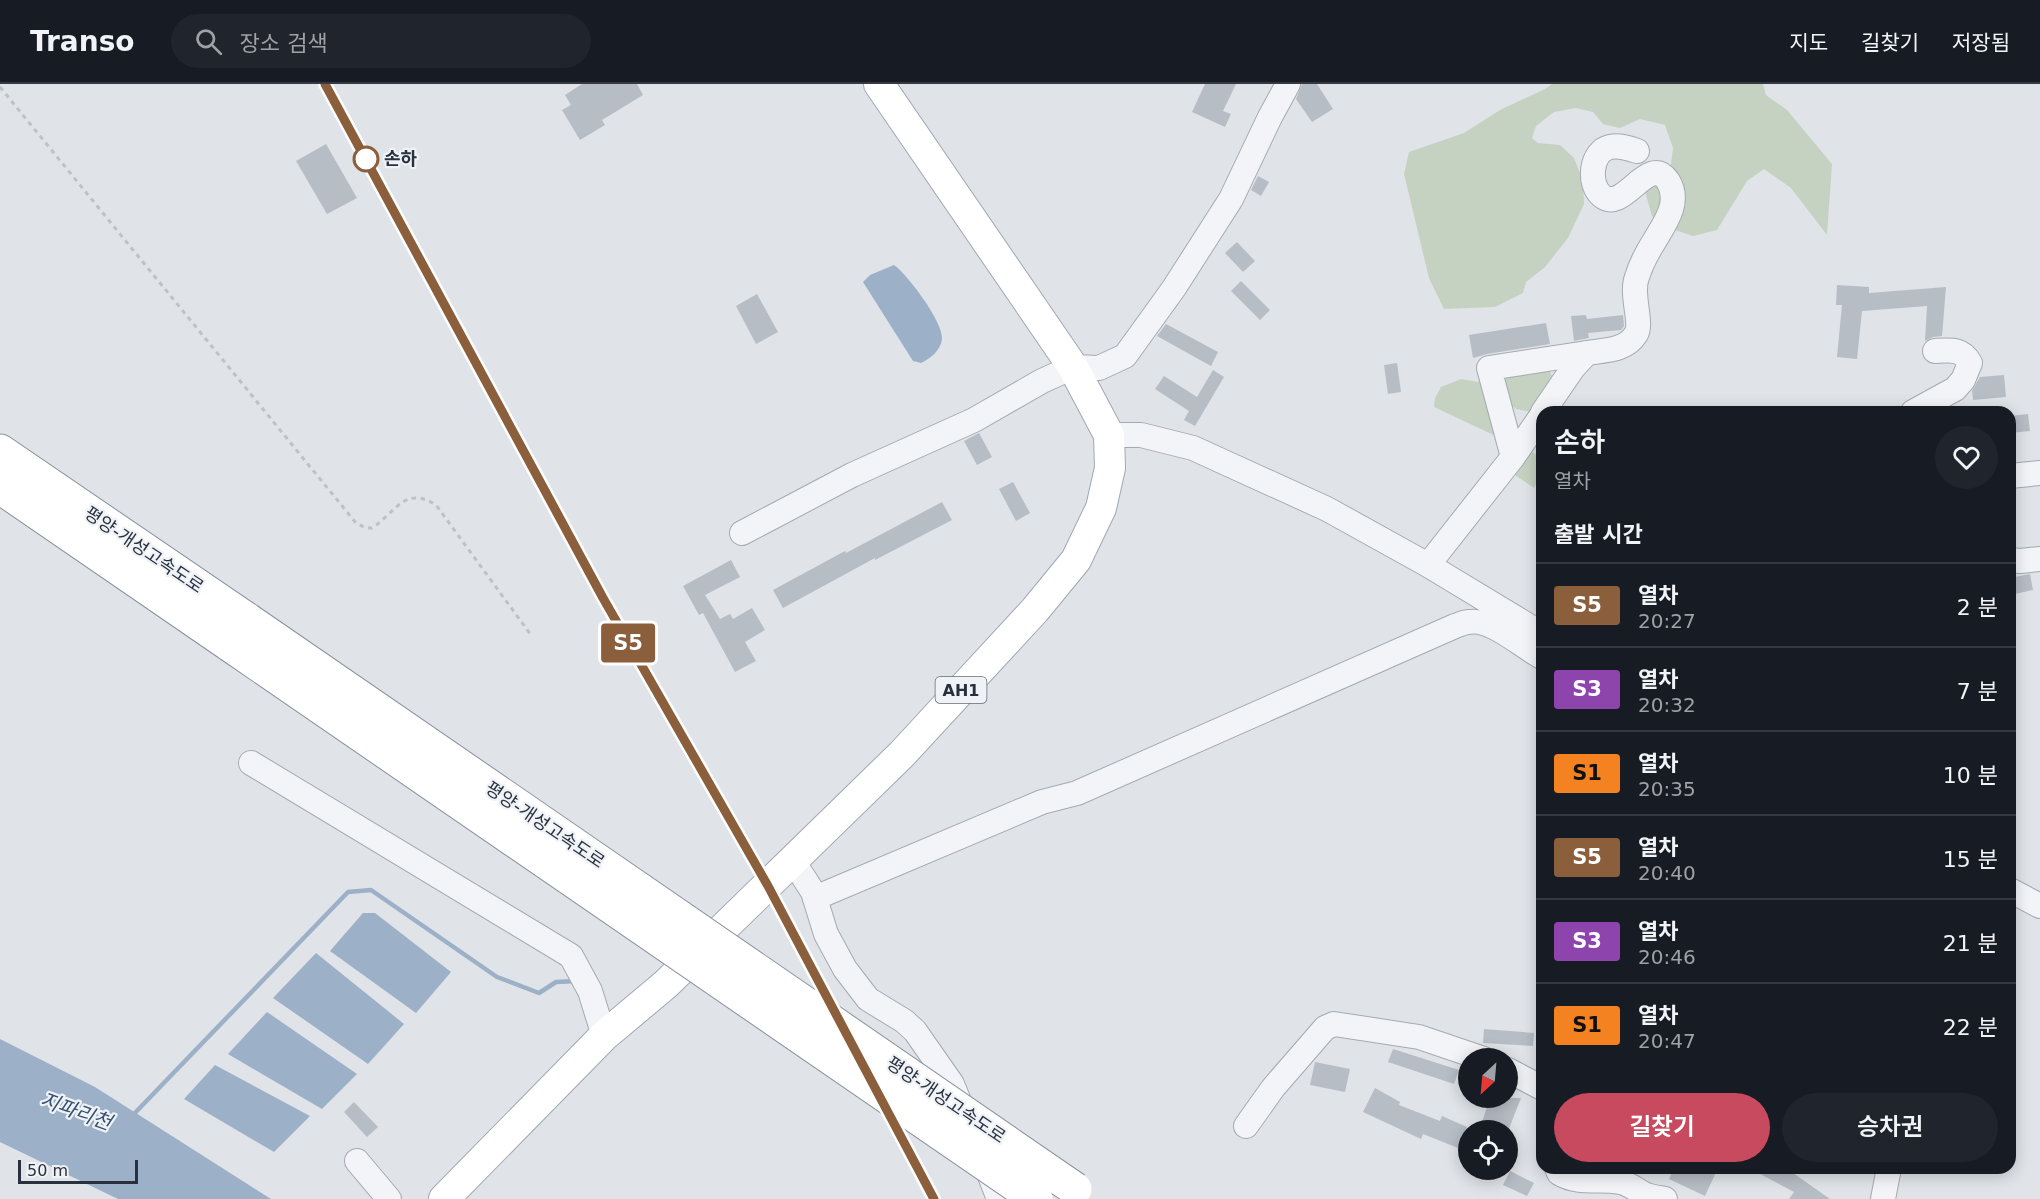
<!DOCTYPE html>
<html lang="ko">
<meta charset="utf-8">
<style>
:root{--surface:#171b24;--page:#20242c;--text:#f1f3f6;--muted:#9ea1a6;--line:#363941;--accent:#c84a5f}
body{margin:0;font-family:"DejaVu Sans","Noto Sans KR",sans-serif;background:var(--page);color:var(--text);height:100vh;display:flex;flex-direction:column;font-size:22px;white-space:nowrap}
*{box-sizing:border-box;margin:0}
p{font-size:20px;color:var(--muted)}
.icon{flex:none;width:33px;height:33px;fill:none;stroke:currentColor;stroke-width:2;stroke-linecap:round;stroke-linejoin:round}
.map{position:relative;flex:1;overflow:hidden}
.drawer{position:absolute;left:1536px;top:322px;width:480px;height:768px;display:flex;flex-direction:column;background:var(--surface);border-radius:18px;box-shadow:0 3px 15px #0003}
.drawer>*{flex:none}
.badge{padding:0 12px;border-radius:4px;font-size:21px;line-height:39px}
.needle{width:39px;rotate:206deg}
.tools{position:absolute;left:1458px;top:964px;display:grid;gap:12px}
.tools a{display:grid;place-items:center;width:60px;height:60px;border-radius:50%;background:var(--surface);box-shadow:0 3px 15px #0003;font-size:30px}
.scale{position:absolute;left:18px;bottom:15px;width:120px;box-sizing:border-box;padding-left:6px;border:3px solid #29313f;border-top:0;font-size:16px;line-height:21px;white-space:nowrap;color:#29313f;-webkit-text-stroke:4px #eff2f6;paint-order:stroke}
.map>.badge{position:absolute;translate:-50% -50%;box-shadow:0 0 0 3px #fff}
h2{padding:0 18px;font-size:22px;line-height:54px}
.round{display:grid;place-items:center;flex:none;width:63px;height:63px;border-radius:32px;background:var(--page)}
.overview{display:flex;align-items:center;justify-content:space-between;height:102px;padding:0 18px}
h1{font-size:28px;font-weight:600;line-height:45px}
.button{display:flex;gap:12px;margin-top:auto;padding:12px 18px}
.button a{flex:1;height:69px;border-radius:36px;background:var(--accent);color:#fff;font-size:24px;font-weight:600;line-height:69px;text-align:center}
.button a+a{background:var(--page);color:var(--text)}
ul{padding:0;list-style:none}
li{display:flex;align-items:center;gap:18px;height:84px;padding:0 18px;border-top:2px solid var(--line)}
li div{flex:1}
li b{display:block;font-size:22px}
li em{font-style:normal}
li .badge{min-width:66px;font-weight:700;text-align:center}
header{display:flex;align-items:center;gap:36px;box-sizing:border-box;height:84px;padding:0 30px;background:var(--surface);border-bottom:2px solid var(--line)}
header strong{font-size:28px}
nav{display:flex;gap:33px;margin-inline-start:auto;font-size:21px}
.search{width:420px;height:54px;background:var(--page);display:flex;align-items:center;gap:15px;box-sizing:border-box;padding:0 21px;border-radius:33px;color:var(--muted);font-size:22px}
.map>svg:first-child{display:block}
</style>
<header>
<strong>Transo</strong>
<div class="search"><svg class="icon" aria-label="search" viewBox="0 0 24 24"><circle cx="10" cy="10" r="6"/><path d="M15 15l6 6"/></svg>장소 검색</div>
<nav><a>지도</a><a>길찾기</a><a>저장됨</a></nav>
</header>
<div class="map">
<svg width="2040" height="1115" viewBox="0 0 2040 1115">
<rect width="100%" height="100%" fill="#e0e3e8"/>
<g fill="#c6d2c1">
<polygon points="1552,0 1763,0 1766,11 1787,26 1832,80 1827,151 1791,104 1764,85 1747,97 1717,146 1693,152 1672,145 1652,132 1644,104 1671,80 1673,64 1665,41 1640,35 1620,44 1603,40 1593,28 1576,24 1554,28 1536,42 1532,54 1538,59 1560,61 1574,74 1583,97 1584,120 1568,154 1545,183 1526,198 1523,209 1495,223 1444,225 1429,194 1404,90 1409,68 1464,49 1500,26 1545,5"/>
<polygon points="1543,287 1549,287 1553,293 1551,300 1532,328 1516,325 1510,320 1504,293"/>
<polygon points="1461,295 1479,298 1487,301 1500,354 1434,323 1435,314 1441,303"/>
<polygon points="1531,367 1542,375 1542,392 1534,404 1515,391"/>
</g>
<g fill="#9cb1c7">
<path d="M894,181c14,10 49,57 48,74 -1,11 -12,20 -21,24l-8,-2 -50,-79 7,-7z"/>
<polygon points="363,829 375,829 451,888 416,929 330,867"/>
<polygon points="316,869 404,940 368,980 273,914"/>
<polygon points="267,928 357,990 322,1025 228,970"/>
<polygon points="0,955 95,1003 271,1115 118,1115 0,1058"/>
<polygon points="215,981 310,1032 274,1068 184,1015"/>
</g>
<g fill="none" stroke-linecap="round" stroke-linejoin="round">
<polyline stroke="#9cb1c7" stroke-width="4.5" points="132,1032 348,808 371,806 497,893 539,909 556,898 577,897"/>
</g>
<g fill="#b7bdc5">
<polygon points="582,0 637,0 643,11 602,36 605,41 580,56 562,26 571,21 565,11"/>
<polygon points="1205,0 1236,0 1223,27 1231,30 1225,43 1192,28"/>
<polygon points="1302,0 1317,0 1333,25 1312,38 1296,15"/>
<polygon points="326,60 357,114 327,130 296,77"/>
<polygon points="1258,92 1269,98 1261,112 1251,106"/>
<polygon points="1237,158 1255,177 1243,188 1225,169"/>
<polygon points="1241,197 1270,226 1260,236 1231,207"/>
<polygon points="1837,201 1869,203 1869,209 1946,203 1942,252 1933,253 1925,257 1927,222 1862,227 1857,275 1837,273 1842,221 1836,221"/>
<polygon points="757,210 778,248 756,260 736,222"/>
<polygon points="1586,231 1587,235 1623,231 1624,242 1621,246 1588,249 1589,254 1574,257 1571,232"/>
<polygon points="1546,239 1550,260 1487,270 1473,274 1469,251"/>
<polygon points="1166,240 1218,268 1211,282 1157,252"/>
<polygon points="1397,279 1401,308 1388,310 1384,281"/>
<polygon points="1213,286 1224,293 1195,342 1184,336 1189,327 1155,305 1164,292 1197,313"/>
<polygon points="2004,291 2006,313 1973,316 1972,307 1980,293"/>
<polygon points="2028,330 2030,347 2010,349 2010,332"/>
<polygon points="979,349 992,373 977,381 964,357"/>
<polygon points="1013,398 1030,429 1016,437 999,405"/>
<polygon points="942,418 952,436 875,476 875,474 783,524 773,506 845,467 846,469"/>
<polygon points="731,476 740,493 705,511 720,535 730,530 733,535 752,524 765,546 745,558 756,577 735,588 703,529 699,531 683,502"/>
<polygon points="2030,490 2033,506 2010,511 2010,494"/>
<polygon points="1484,945 1534,949 1533,962 1483,959"/>
<polygon points="1393,965 1459,986 1454,1000 1388,978"/>
<polygon points="1315,978 1350,985 1345,1008 1310,1001"/>
<polygon points="1375,1004 1400,1018 1399,1021 1440,1037 1442,1032 1467,1043 1458,1064 1423,1050 1421,1055 1363,1028"/>
<polygon points="1490,1014 1521,1014 1508,1047 1479,1047"/>
<polygon points="354,1018 378,1043 367,1053 344,1028"/>
<polygon points="1674,1084 1718,1084 1705,1112 1669,1095"/>
<polygon points="1749,1084 1786,1084 1830,1115 1789,1115 1794,1108"/>
<polygon points="1510,1087 1534,1099 1527,1112 1503,1101"/>
</g>
<g fill="none" stroke-linecap="round" stroke-linejoin="round">
<g stroke="#a5aab2" stroke-width="26">
<g id="minor">
<path d="M1543,328l30,-44 14,-15c17,-3 39,-2 49,-19 7,-11 -6,-40 1,-57 4,-13 11,-26 18,-37 10,-17 26,-38 13,-59 -20,-29 -44,33 -66,15 -15,-12 -11,-45 8,-49 9,-2 18,1 27,4"/>
<path d="M1913,328l42,-23 8,-9 7,-17c-8,-15 -20,-13 -35,-12"/>
<polyline points="1109,351 1141,351 1193,364 1327,425 1428,481 1542,550"/>
<polyline points="1513,373 1489,284 1587,269"/>
<polyline points="2010,392 2040,389"/>
<polyline points="742,449 852,391 974,336 1042,297 1073,283 1099,284 1125,272 1174,204 1231,115 1270,33 1288,0"/>
<polyline points="2010,476 2020,477 2040,475"/>
<polyline points="1428,481 1513,373 1542,331"/>
<polyline points="251,679 571,872 590,907 604,952"/>
<polyline points="793,777 813,808 826,850 845,885 868,915 904,937 915,947 952,1000 964,1030"/>
<polyline points="2010,806 2040,822"/>
<path d="M815,814l227,-96 35,-9 378,-167c4,-1 9,-4 14,-4 23,-4 53,25 73,35"/>
<polyline points="1508,986 1542,1004"/>
<polyline points="1246,1042 1273,1004 1325,944 1334,940 1419,953 1484,975"/>
<polyline points="357,1077 389,1115"/>
<polyline points="985,1079 999,1115"/>
<path d="M1557,1084l2,5c20,12 40,5 61,9 11,2 17,9 26,13 6,2 14,3 19,4"/>
<polyline points="1883,1115 1889,1084"/>
</g>
</g>
<g stroke="#a0a8b3" stroke-width="32">
<polyline id="major" points="444,1115 604,952 666,900 902,670 1035,526 1076,476 1101,424 1110,384 1109,351 1073,283 879,0"/>
</g>
<g stroke="#88919e" stroke-width="35">
<g id="highway">
<polyline points="0,367 248,536"/>
<polyline points="0,403 230,561"/>
</g>
</g>
<path stroke="#bec1c7" stroke-width="3" stroke-dasharray="4.5 4.5" stroke-linecap="butt" d="M0,3l356,436 10,5h6c24,-16 33,-43 64,-23l95,130"/>
<use href="#minor" stroke="#f2f4f7" stroke-width="24"/>
<use href="#major" stroke="#fff" stroke-width="30"/>
<use href="#highway" stroke="#fff" stroke-width="33"/>
<g stroke="#7a8391" stroke-width="7">
<polyline id="rail" points="325,0 603,515 768,802 934,1115"/>
</g>
<use href="#rail" stroke="#eff2f6" stroke-width="4.5" stroke-dasharray="14" stroke-linecap="butt"/>
<g stroke="#88919e" stroke-width="35" stroke-linecap="butt">
<g id="highway-bridge">
<polyline points="248,536 1075,1105"/>
<polyline points="230,561 1036,1115"/>
</g>
</g>
<use href="#highway-bridge" stroke="#fff" stroke-width="33"/>
</g>
<g fill="none" stroke-linecap="round" stroke-linejoin="round">
<g stroke="#fff" stroke-width="14">
<polyline id="line" points="325,0 603,514 768,802 934,1115"/>
</g>
<use href="#line" stroke="#8b5e3c" stroke-width="9"/>
</g>
<circle fill="#fff" stroke="#8b5e3c" stroke-width="3" cx="366" cy="75" r="12"/>
<g text-anchor="middle" stroke-width="4.5" stroke-linejoin="round" paint-order="stroke">
<rect fill="#eff2f6" stroke="#646b76" stroke-width="1.5" x="935.5" y="593" width="51" height="26" rx="4.5"/>
<g font-size="16" font-weight="bold" fill="#29313f">
<text x="961" y="612">AH1</text>
</g>
<g font-size="18" font-weight="bold" fill="#29313f" stroke="#eff2f6" text-anchor="start">
<text x="384" y="81">손하</text>
</g>
<g font-size="18" fill="#29313f" stroke="#eff2f6">
<text transform="translate(144 466) rotate(34)" y="6">평양-개성고속도로</text>
<text transform="translate(545 741) rotate(34)" y="6">평양-개성고속도로</text>
<text transform="translate(946 1016) rotate(34)" y="6">평양-개성고속도로</text>
</g>
<g font-size="20" font-style="italic" fill="#355171" stroke="#eff2f6">
<text transform="translate(76 1027) rotate(20)" y="7">지파리천</text>
</g>
</g>
</svg>
<div class="tools">
<a><svg class="needle" viewBox="-14 -14 28 28"><path d="M0-13l5 13h-10z" fill="#e53935"/><path d="M0 13l5-13h-10z" fill="#9ea1a6"/></svg></a>
<a><svg class="icon" aria-label="locate" viewBox="0 0 24 24"><circle cx="12" cy="12" r="6"/><path d="M12 2v4M12 18v4M2 12h4M18 12h4"/></svg></a>
</div>
<div class="scale">50 m</div>
<b class="badge" style="left:628px;top:559px;background:#8b5e3c;color:#fff">S5</b>
<section class="drawer">
<div class="overview"><div><h1>손하</h1><p>열차</p></div><a class="round"><svg class="icon" aria-label="heart" viewBox="0 0 24 24"><path d="M12 20l-8-8c-3-5 5-10 8-4 3-6 11-1 8 4z"/></svg></a></div>
<h2>출발 시간</h2>
<ul>
<li><span class="badge" style="background:#8b5e3c;color:#fff">S5</span><div><b>열차</b><p>20:27</p></div><em>2 분</em></li>
<li><span class="badge" style="background:#8e44ad;color:#fff">S3</span><div><b>열차</b><p>20:32</p></div><em>7 분</em></li>
<li><span class="badge" style="background:#f58220;color:#111">S1</span><div><b>열차</b><p>20:35</p></div><em>10 분</em></li>
<li><span class="badge" style="background:#8b5e3c;color:#fff">S5</span><div><b>열차</b><p>20:40</p></div><em>15 분</em></li>
<li><span class="badge" style="background:#8e44ad;color:#fff">S3</span><div><b>열차</b><p>20:46</p></div><em>21 분</em></li>
<li><span class="badge" style="background:#f58220;color:#111">S1</span><div><b>열차</b><p>20:47</p></div><em>22 분</em></li>
</ul>
<div class="button"><a>길찾기</a><a>승차권</a></div>
</section>
</div>
